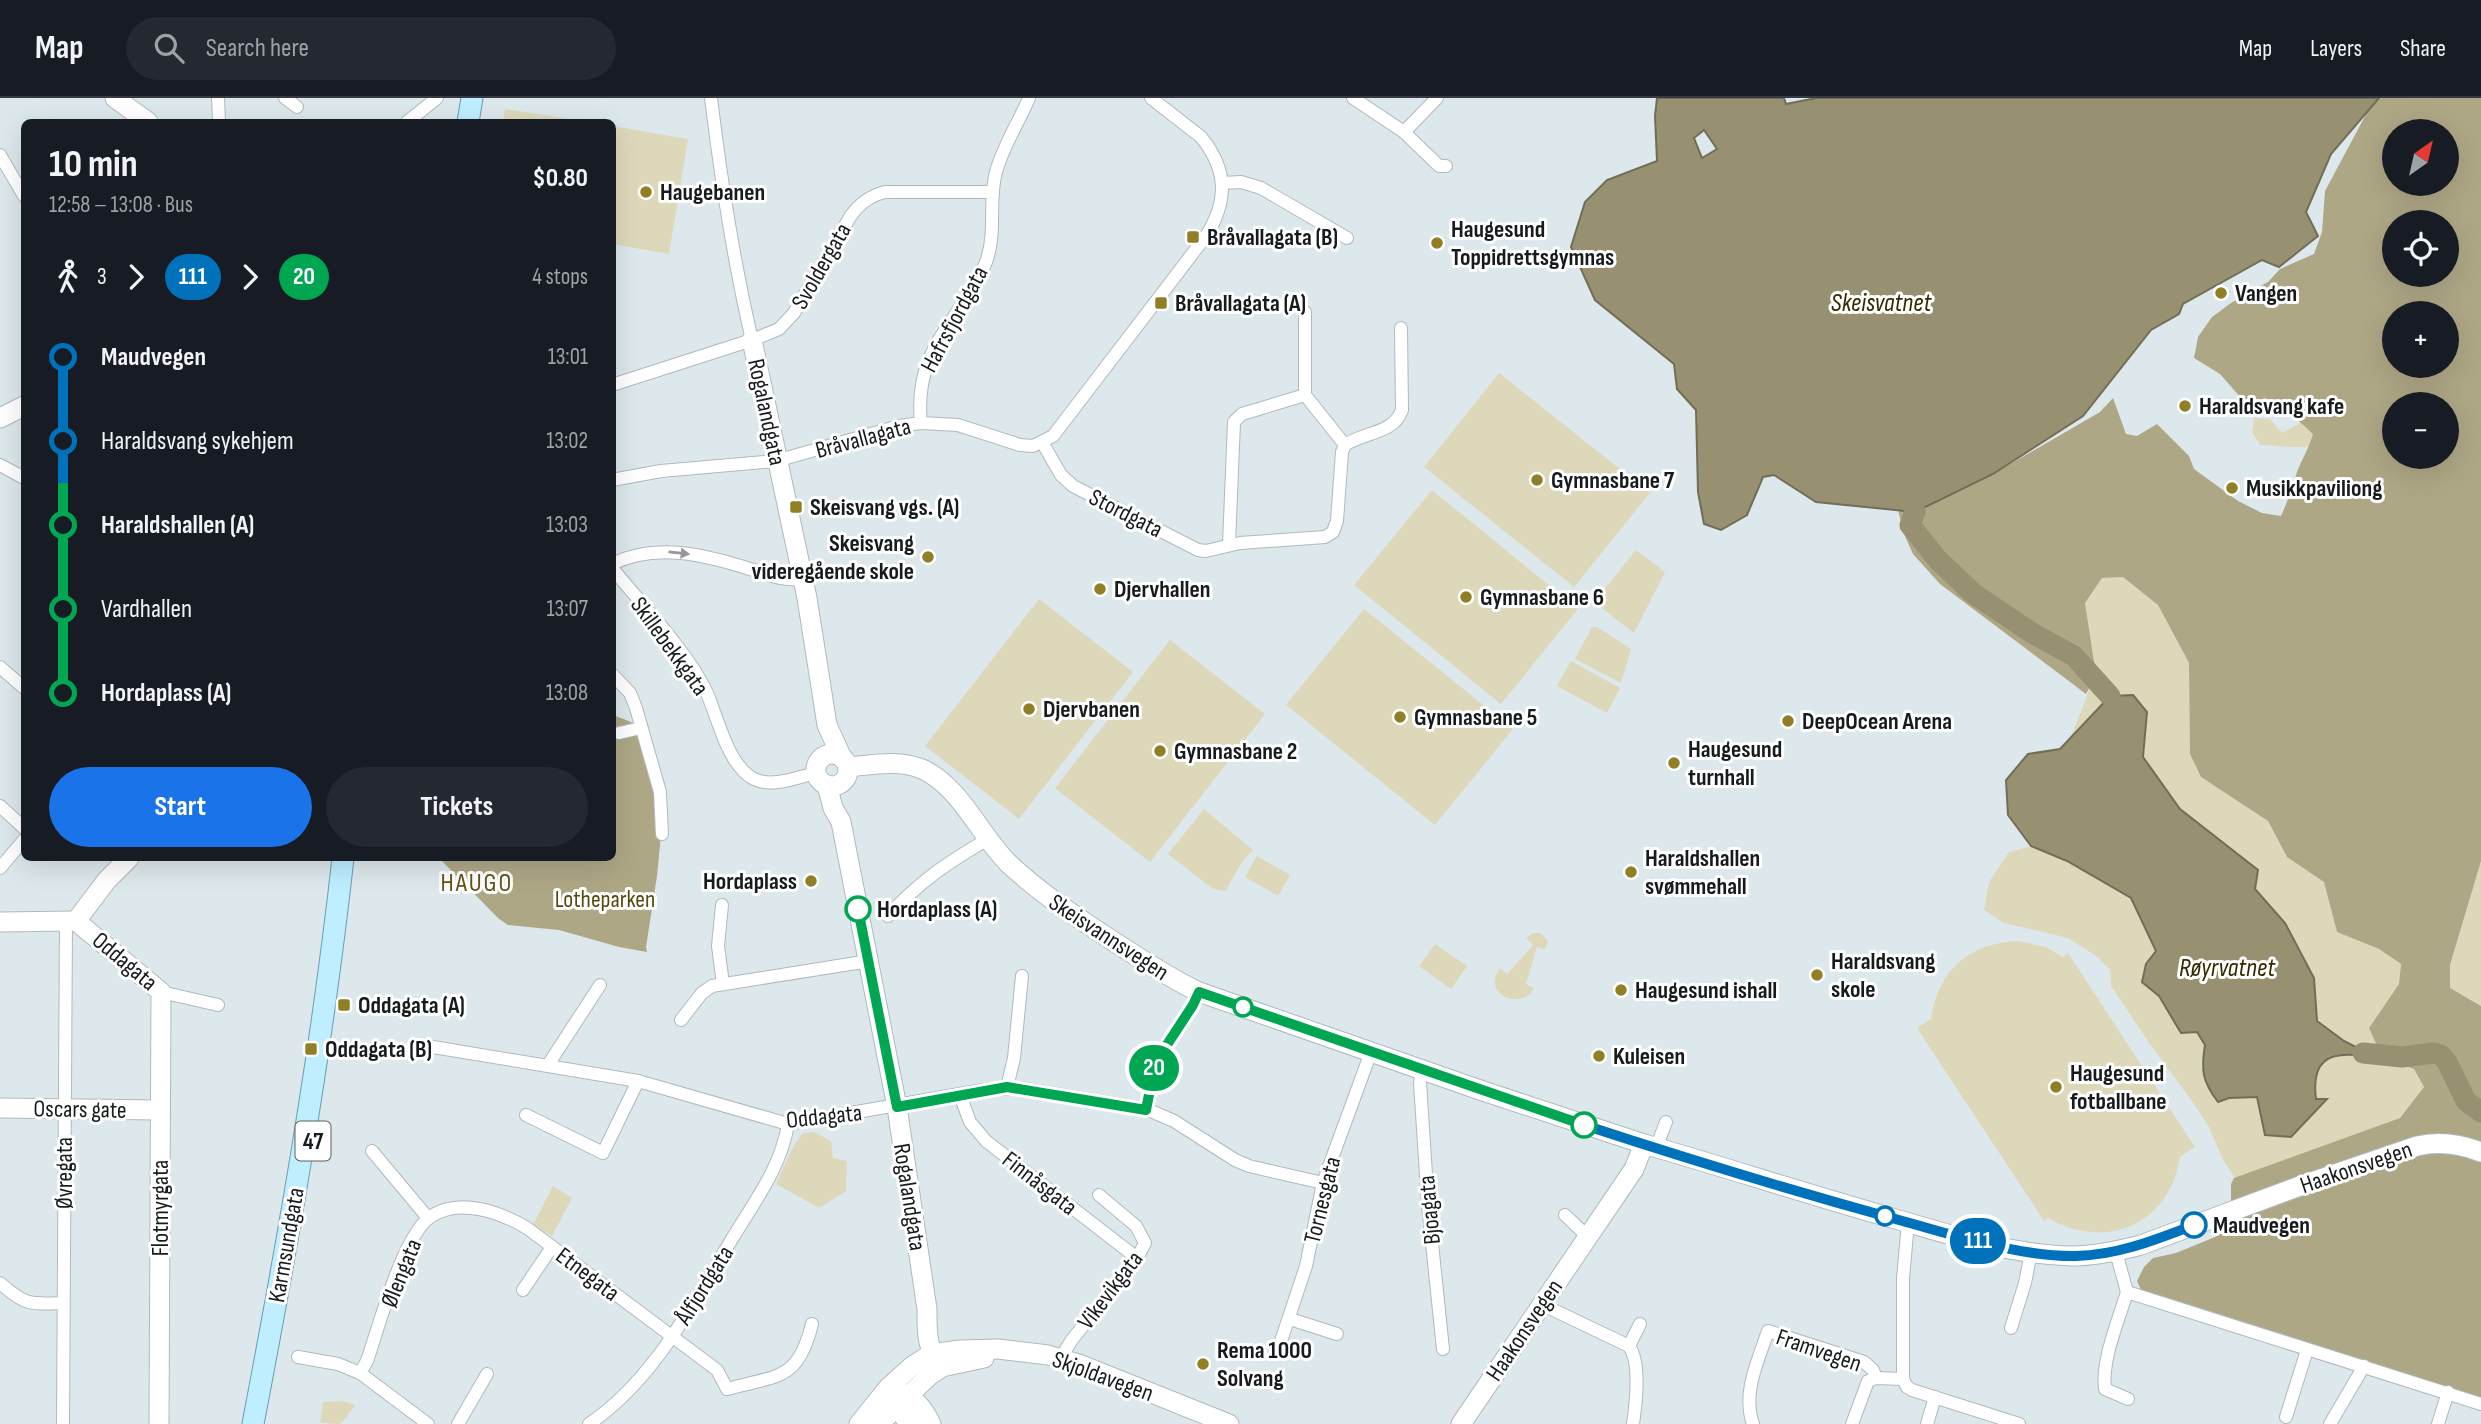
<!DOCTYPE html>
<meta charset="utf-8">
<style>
:root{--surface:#171b24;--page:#242831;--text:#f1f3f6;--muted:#9ea1a6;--line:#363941;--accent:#1a73e8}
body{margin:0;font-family:"Sofia Sans Condensed",sans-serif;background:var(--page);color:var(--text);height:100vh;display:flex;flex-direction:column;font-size:26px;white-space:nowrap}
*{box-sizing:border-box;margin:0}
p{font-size:23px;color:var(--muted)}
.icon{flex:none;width:38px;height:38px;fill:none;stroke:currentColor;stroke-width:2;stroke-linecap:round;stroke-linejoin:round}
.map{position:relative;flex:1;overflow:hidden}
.drawer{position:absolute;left:21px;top:21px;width:595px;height:742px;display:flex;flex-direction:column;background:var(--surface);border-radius:10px;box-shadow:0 7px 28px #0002}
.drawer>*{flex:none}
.badge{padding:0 14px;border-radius:23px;font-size:24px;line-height:46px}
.needle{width:46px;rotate:34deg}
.buttons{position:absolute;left:2382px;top:21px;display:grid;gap:14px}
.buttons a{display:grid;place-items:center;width:77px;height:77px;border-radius:50%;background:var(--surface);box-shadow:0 7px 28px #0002;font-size:35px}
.map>.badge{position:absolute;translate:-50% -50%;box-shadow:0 0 0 4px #fff}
.legs{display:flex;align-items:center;gap:10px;height:77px;padding:0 28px;font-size:23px}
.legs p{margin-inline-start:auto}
.headline{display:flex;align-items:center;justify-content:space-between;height:119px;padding:0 28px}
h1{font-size:38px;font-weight:700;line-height:52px}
.primary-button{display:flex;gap:14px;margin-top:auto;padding:14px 28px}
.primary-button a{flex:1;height:80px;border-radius:42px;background:var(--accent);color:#fff;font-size:28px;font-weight:700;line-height:80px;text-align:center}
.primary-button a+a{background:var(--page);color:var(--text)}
ul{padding:0 28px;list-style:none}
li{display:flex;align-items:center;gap:24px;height:84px;font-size:26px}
li i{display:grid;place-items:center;width:10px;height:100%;margin:0 9px;background:currentColor}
li i::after{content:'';width:18px;height:18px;margin:-9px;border:5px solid;border-radius:50%;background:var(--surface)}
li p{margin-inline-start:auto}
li:first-child i{background:linear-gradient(#0000 50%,currentColor 0)}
li:last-child i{background:linear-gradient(currentColor 50%,#0000 0)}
header{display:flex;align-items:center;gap:42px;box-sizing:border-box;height:98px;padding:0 35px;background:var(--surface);border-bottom:2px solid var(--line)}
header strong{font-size:33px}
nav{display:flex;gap:38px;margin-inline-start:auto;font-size:24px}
.search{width:490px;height:63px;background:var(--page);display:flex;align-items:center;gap:18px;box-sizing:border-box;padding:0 24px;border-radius:38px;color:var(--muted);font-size:26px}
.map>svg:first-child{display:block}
</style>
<header>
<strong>Map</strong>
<div class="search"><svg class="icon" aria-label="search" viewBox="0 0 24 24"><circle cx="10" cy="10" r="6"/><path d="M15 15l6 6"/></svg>Search here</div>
<nav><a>Map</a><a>Layers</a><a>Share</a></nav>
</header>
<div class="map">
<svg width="2481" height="1326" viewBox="0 0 2481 1326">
<rect width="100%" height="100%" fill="#dde8ec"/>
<g fill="#ded8bb">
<polygon points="505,11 589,24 503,24"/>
<polygon points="613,28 688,41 669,156 613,146"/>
<polygon points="1499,275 1650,395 1574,489 1424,369"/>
<path d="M2254,320l16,1 12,14 27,-15 13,24c-22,10 -39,3 -62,3l-8,-13z"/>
<polygon points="1432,392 1578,511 1501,606 1354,487"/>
<polygon points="1636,452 1665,474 1634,535 1594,504"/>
<polygon points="2123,479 2158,507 2189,565 2190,656 2201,679 2268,723 2287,759 2324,784 2337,834 2379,851 2401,866 2399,886 2369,930 2382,958 2414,971 2424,989 2400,1020 2236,1081 2223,1062 2209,1029 2194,1006 2147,942 2111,888 2110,872 2099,860 2068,840 2004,825 1984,812 1989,784 2009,754 2031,748 2067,763 2131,800 2156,853 2146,866 2142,884 2159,898 2181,935 2197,934 2205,947 2201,969 2229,1000 2257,999 2265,1037 2326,1001 2316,1001 2314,983 2321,969 2331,958 2344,955 2363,957 2363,952 2344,943 2317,923 2314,880 2285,825 2255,791 2258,772 2180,711 2143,659 2147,614 2133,598 2110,598 2071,639 2095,577 2085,505 2102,480"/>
<polygon points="1039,501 1133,574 1019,721 925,648"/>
<polygon points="1364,511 1513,631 1435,727 1286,607"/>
<polygon points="1592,529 1597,529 1631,551 1621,585 1575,561"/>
<polygon points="1170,542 1265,616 1150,764 1055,690"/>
<polygon points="1571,563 1620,590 1607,615 1557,588"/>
<polygon points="1204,711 1253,752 1244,761 1225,793 1213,791 1168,756"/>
<polygon points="1257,758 1290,777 1278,798 1245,779"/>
<polygon points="2481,763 2481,908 2450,890 2450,867"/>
<path d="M1533,835h7l8,7 -3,9 -8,-2 -11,37 8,4c-12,24 -54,6 -34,-20l7,6 26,-29 -7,-7z"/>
<path d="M2018,843l28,6 17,10 5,-4 127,194 -15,10c-10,67 -74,95 -132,61l-4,3 -127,-193 14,-9c7,-49 38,-76 87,-78z"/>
<polygon points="1435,846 1467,868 1451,891 1419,868"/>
<polygon points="814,1034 831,1043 833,1060 847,1063 846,1093 819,1110 776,1086 794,1047 803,1035"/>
<polygon points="553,1088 572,1100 552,1138 533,1127"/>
<polygon points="344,1303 355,1307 341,1326 320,1325 323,1304"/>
</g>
<g fill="#aea786" fill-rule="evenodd">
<path d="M2379,0h102v763l-31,104v23l31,18v392l-338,-104 -6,-13 7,-14 9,-9 23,-5 39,-16 16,-10v-43l3,-6 166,-60 24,-31 -10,-18 -32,-12 -13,-29 30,-44 2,-20 -22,-15 -42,-17 -13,-50 -37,-25 -19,-36 -67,-44 -11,-23 -1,-91 -31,-58 -35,-28 -21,1 -17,25 11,72 -10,19 -146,-110 -27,-30 -9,-20 -6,-24 17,2 78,-38 107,-62 13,-14 13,36 11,2 20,-12 32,32 5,13 44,32 24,12 19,3c7,-15 11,-29 16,-44 5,-13 12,-24 16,-38l-32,-29 -16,-7 -11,4 -12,-3 -22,-25 -26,-16 4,-21 14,-20 19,-14 37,-21 12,-13 34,-15 8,-22 3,-41 46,-86zM2394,33h52v53h-52zM2394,124h52v53h-52zM2394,215h52v53h-52zM2394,306h52v53h-52z"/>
<polygon points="613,617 631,624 646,641 661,737 657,778 646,849 647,854 619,849 559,832 508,827 498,820 439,760 612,760"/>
</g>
<g fill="#989171" stroke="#716e58" stroke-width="2" fill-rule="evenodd">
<path d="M1657,0h127l2,6 30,-6h563l-48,56 -25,58 12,24 -39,31 -17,-7 -79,44 -4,10 -28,16 -68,86 -90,58 -78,38 -99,-10 -42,-27 -11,2 -16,38 -26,15 -17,-6 -6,-32 -2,-82 -19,-21 -3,-25 -79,-64 -24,-53 14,-45 22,-22 50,-19 -2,-45zM1704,32l13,19 -15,9 -8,-20z"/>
<path d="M2133,597l14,17 -4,45 37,52 78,61 -3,19 30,34 29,55 3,43 27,20 20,10 -1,5c-35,-5 -52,5 -47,43h11l-36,38 -26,-2 -8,-38 -28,1 -11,4c-16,-21 -17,-32 -13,-57l-8,-13 -16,1 -22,-37 -17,-14 4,-18 10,-13 -25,-53 -64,-37 -36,-15 -23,-31 -2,-35 22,-26 32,-5 50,-53z"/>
</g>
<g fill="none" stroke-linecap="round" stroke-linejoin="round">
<g stroke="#989171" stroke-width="21">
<polyline points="1915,414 1910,427 1938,462 1974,496 2032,535 2074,558 2110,598"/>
<polyline points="2363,955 2402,959 2434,955 2441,957 2447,964 2466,1003 2481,1014"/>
</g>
<g stroke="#afbabe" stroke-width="14">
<g id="street">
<polyline points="218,0 219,24"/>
<polyline points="285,0 297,9"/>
<path d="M711,0c10,82 22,161 41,242"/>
<polyline points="1353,0 1404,34 1439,68 1446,68"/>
<polyline points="407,24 437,0"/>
<polyline points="1404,34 1437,0"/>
<polyline points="0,57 24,98"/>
<polyline points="1223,85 1241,84 1261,90 1347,140"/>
<polyline points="1305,214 1305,297 1345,347"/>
<path d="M612,287l140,-45 27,-11 15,-16 56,-96c9,-13 19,-21 35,-25h108"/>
<path d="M921,325c-8,-76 39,-100 65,-161 11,-29 2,-61 10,-90 7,-26 23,-50 33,-74"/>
<path d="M1042,344l19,33 12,11 125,64 8,1 34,-8 85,-6 8,-5 4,-11 5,-69 3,-7c18,-13 49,-11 57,-35l-1,-82"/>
<polyline points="0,367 24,380"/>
<path d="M612,382l49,-9 115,-10 123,-35 22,-3 37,2 62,20 13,1 20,-10 153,-200c22,-35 22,-66 -5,-99l-50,-39"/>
<polyline points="1229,446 1234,324 1242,316 1305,297"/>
<path d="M612,466c44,-22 94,-9 138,5 19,6 33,12 53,10"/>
<path d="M612,470c30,37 74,82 94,123 12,26 21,74 48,88 18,9 44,-2 62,-6"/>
<polyline points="0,569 24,590"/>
<polyline points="612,576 630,595 636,610 660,694 662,736"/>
<polyline points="619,635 641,630"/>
<polyline points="0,708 24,730"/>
<polyline points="0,770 24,742"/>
<polyline points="722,807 718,848 723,886"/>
<path d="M888,818c32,-35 59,-53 100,-77"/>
<polyline points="161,894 218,907"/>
<polyline points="681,922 702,895 712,888 869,863"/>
<polyline points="433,949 638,983 788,1026 983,992 1020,990 1146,1011 1174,1023 1235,1062 1249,1068 1323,1085"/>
<polyline points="548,967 600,887"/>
<polyline points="1422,972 1420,985 1428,1107 1443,1251"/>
<polyline points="1007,989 1014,960 1022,878"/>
<polyline points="960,997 970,1024 986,1043 1137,1160"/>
<polyline points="1146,1011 1155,965 1193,907 1199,894"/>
<polyline points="526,1017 603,1055 638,983"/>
<polyline points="1656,1050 1666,1024"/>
<polyline points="372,1053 428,1120"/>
<polyline points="1565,1117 1588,1139"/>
<polyline points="1908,1125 1903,1180 1903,1281 1907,1289 1912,1292 2019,1326"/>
<polyline points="2116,1154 2127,1194 2481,1306"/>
<path d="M0,1185c26,23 30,21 63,20"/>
<polyline points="523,1192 552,1149"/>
<path d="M2127,1194c-8,27 -26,69 -22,97l23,10"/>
<path d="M1541,1206l88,42c12,17 7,57 4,78"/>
<polyline points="1290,1221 1337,1236"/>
<polyline points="2011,1230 2025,1185 2031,1154"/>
<polyline points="1629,1248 1640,1226"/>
<polyline points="1278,1252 1306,1168 1323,1085 1371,954"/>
<polyline points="298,1259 338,1266 360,1275 428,1326"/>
<polyline points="1061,1260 1071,1243 1137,1160 1145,1145 1136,1128 1099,1097"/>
<path d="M360,1275l7,-12c11,-32 36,-125 63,-144 29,-20 70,-5 97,11l190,142 10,19c51,-14 71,-8 85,-65"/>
<polyline points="2286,1319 2307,1252"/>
<polyline points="63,1326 66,823"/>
<polyline points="458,1326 487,1276"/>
<path d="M589,1326c65,-44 103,-119 143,-185 22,-37 49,-71 56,-115"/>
<path d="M1753,1326c-11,-31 5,-63 15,-93l96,31 9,8 3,8"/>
<polyline points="1852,1326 1868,1283 1876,1280 1903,1281"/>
<polyline points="1927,1326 1935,1299"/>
<polyline points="2330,1326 2364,1268"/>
<polyline points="2438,1326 2448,1294"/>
</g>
</g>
<g stroke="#afbabe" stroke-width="21">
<g id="secondary">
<polyline points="115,0 148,24"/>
<polyline points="752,242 807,500 827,627 842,660"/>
<polyline points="0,320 24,308"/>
<circle cx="832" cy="672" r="16"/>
<path d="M848,669c23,-2 51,-8 74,2 37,16 58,66 86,94 33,31 70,55 108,80 27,17 53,35 83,49l281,98 164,54"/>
<path d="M827,687l6,23 8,14 56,285 30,202c0,24 -1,39 15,58"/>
<polyline points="76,823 161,894 159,1326"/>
<polyline points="76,823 107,782 129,760"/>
<polyline points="0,824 76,823"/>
<polyline points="0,1010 160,1012"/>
<path d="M899,1294c16,5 25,17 32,32"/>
<polyline points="892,1301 896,1310 911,1326"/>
<polyline points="859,1326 888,1290 911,1269 931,1256 960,1252 998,1251 1048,1257 1079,1266 1229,1326"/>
<polyline points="879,1326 930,1277 942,1269 984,1260"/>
<path d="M1461,1326l173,-255 10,-25c80,23 160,49 241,72 60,17 124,39 187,40 24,0 46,-5 69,-11l159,-59 117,-40c22,-5 43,-2 64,6"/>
</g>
</g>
<g stroke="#689cb0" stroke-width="23">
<g id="primary">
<polyline points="468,24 472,0"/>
<path d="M253,1326c36,-188 69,-376 90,-566"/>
</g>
</g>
<use href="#street" stroke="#fff" stroke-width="12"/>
<use href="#secondary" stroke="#fff" stroke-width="19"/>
<use href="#primary" stroke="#beeeff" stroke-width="21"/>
</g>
<defs><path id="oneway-solid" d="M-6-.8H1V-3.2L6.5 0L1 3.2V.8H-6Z" transform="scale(1.75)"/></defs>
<use fill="#979899" href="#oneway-solid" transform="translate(679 455) rotate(6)"/>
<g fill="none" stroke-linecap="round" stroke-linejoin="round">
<g stroke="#fff" stroke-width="16">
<path id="line-1" d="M1584,1027c104,34 209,66 315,95 55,15 120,37 177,36 42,-1 79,-16 118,-31"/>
</g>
<g stroke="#fff" stroke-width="16">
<polyline id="line-2" points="858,811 897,1009 1007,989 1146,1012 1155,965 1193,907 1199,894 1584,1027"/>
</g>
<use href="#line-1" stroke="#0072bc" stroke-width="10"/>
<use href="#line-2" stroke="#00a651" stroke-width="10"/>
</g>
<g fill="#917f25" stroke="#fff" stroke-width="2.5">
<circle cx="646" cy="94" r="7"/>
<rect x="1186" y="132" width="14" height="14" rx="3.5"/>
<circle cx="1437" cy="145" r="7"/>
<circle cx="2221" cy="195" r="7"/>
<rect x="1154" y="198" width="14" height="14" rx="3.5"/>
<circle cx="2185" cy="308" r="7"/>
<circle cx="1537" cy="382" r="7"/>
<circle cx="2232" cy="390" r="7"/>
<rect x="789" y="402" width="14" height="14" rx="3.5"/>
<circle cx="928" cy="459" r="7"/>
<circle cx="1100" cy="491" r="7"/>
<circle cx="1466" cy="499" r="7"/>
<circle cx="1029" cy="611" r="7"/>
<circle cx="1400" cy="619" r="7"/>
<circle cx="1788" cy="623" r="7"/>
<circle cx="1160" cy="653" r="7"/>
<circle cx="1674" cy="665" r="7"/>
<circle cx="1631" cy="774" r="7"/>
<circle cx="811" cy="783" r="7"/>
<circle cx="1817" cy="877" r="7"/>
<circle cx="1621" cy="892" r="7"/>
<rect x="337" y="900" width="14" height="14" rx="3.5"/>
<rect x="304" y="944" width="14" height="14" rx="3.5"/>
<circle cx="1599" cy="958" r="7"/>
<circle cx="2056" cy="989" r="7"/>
<circle cx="1203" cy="1266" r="7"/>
</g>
<g fill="#fff" stroke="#00a651" stroke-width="3.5">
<circle cx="858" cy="811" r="12"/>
<circle cx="1243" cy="909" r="9"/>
<circle cx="1584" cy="1027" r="12"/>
</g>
<g fill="#fff" stroke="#0072bc" stroke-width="3.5">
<circle cx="1885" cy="1118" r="9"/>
<circle cx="2194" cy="1127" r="12"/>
</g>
<g text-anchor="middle" stroke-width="6" stroke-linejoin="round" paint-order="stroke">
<rect fill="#fff" stroke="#5d5f61" stroke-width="2" x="295.5" y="1023.5" width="35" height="39" rx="5"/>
<g font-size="23" font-weight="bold" fill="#171b1d">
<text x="313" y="1051">47</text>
</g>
<g font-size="24" font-weight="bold" fill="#171b1d" stroke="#fff" text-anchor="start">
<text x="660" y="102">Haugebanen</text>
<text x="1451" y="139">Haugesund<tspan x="1451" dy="28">Toppidrettsgymnas</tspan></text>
<text x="1207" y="147">Bråvallagata (B)</text>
<text x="2235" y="203">Vangen</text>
<text x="1175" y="213">Bråvallagata (A)</text>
<text x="2199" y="316">Haraldsvang kafe</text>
<text x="1551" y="390">Gymnasbane 7</text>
<text x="2246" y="398">Musikkpaviliong</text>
<text x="810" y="417">Skeisvang vgs. (A)</text>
<text x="914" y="453" text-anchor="end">Skeisvang<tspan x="914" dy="28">videregående skole</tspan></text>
<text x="1114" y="499">Djervhallen</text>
<text x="1480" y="507">Gymnasbane 6</text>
<text x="1043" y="619">Djervbanen</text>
<text x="1414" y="627">Gymnasbane 5</text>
<text x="1802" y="631">DeepOcean Arena</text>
<text x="1688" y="659">Haugesund<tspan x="1688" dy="28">turnhall</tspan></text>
<text x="1174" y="661">Gymnasbane 2</text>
<text x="1645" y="768">Haraldshallen<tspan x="1645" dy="28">svømmehall</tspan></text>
<text x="797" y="791" text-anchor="end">Hordaplass</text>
<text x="1831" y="871">Haraldsvang<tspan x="1831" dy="28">skole</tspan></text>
<text x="1635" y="900">Haugesund ishall</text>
<text x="358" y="915">Oddagata (A)</text>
<text x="325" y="959">Oddagata (B)</text>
<text x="1613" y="966">Kuleisen</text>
<text x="2070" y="983">Haugesund<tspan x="2070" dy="28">fotballbane</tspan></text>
<text x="1217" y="1260">Rema 1000<tspan x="1217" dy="28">Solvang</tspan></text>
</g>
<g font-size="24" fill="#171b1d" stroke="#fff">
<text transform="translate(821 168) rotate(-60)" y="8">Svoldergata</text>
<text transform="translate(954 221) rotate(-62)" y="8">Hafrsfjordgata</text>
<text transform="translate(767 314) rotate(78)" y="8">Rogalandgata</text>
<text transform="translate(863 340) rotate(-15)" y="8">Bråvallagata</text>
<text transform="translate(1126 415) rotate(27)" y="8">Stordgata</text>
<text transform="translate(670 548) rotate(54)" y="8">Skillebekkgata</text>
<text transform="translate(1109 839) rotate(33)" y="8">Skeisvannsvegen</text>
<text transform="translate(125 863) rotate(40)" y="8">Oddagata</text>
<text transform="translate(80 1011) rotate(1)" y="8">Oscars gate</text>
<text transform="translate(824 1018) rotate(-6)" y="8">Oddagata</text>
<text transform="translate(2356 1069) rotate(-19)" y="8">Haakonsvegen</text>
<text transform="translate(64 1075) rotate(-90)" y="8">Øvregata</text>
<text transform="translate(1040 1085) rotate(38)" y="8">Finnåsgata</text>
<text transform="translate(910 1099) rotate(81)" y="8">Rogalandgata</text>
<text transform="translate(1322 1102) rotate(-76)" y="8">Tornesgata</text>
<text transform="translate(160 1110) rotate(-90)" y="8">Flotmyrgata</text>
<text transform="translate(1429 1112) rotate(-95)" y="8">Bjoagata</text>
<text transform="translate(286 1147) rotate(-80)" y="8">Karmsundgata</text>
<text transform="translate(401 1175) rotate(-68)" y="8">Ølengata</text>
<text transform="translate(588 1176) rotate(37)" y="8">Etnegata</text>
<text transform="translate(704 1187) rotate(-58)" y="8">Ålfjordgata</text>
<text transform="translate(1110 1192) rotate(-53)" y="8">Vikevikgata</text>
<text transform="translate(1524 1232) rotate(-56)" y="8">Haakonsvegen</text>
<text transform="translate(1819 1252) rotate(19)" y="8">Framvegen</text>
<text transform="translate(1103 1278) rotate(20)" y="8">Skjoldavegen</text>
</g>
<g font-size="24" fill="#55490d" stroke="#fff">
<text x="605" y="809">Lotheparken</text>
</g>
<g font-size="24" font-weight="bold" fill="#171b1d" stroke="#fff" text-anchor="start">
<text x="877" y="819">Hordaplass (A)</text>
<text x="2213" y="1135">Maudvegen</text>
</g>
<g font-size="26" font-style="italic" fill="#332a00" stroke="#fff">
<text x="1881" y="213">Skeisvatnet</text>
<text x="2227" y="878">Røyrvatnet</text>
</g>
<g font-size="26" letter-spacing="2" fill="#625518" stroke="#fff">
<text x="477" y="793">HAUGO</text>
</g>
</g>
</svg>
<div class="buttons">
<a><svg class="needle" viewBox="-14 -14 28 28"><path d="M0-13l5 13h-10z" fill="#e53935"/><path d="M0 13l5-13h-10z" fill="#9ea1a6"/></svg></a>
<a><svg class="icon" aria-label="locate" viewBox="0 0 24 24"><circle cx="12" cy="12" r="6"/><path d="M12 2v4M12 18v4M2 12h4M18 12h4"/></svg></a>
<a>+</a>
<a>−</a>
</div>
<b class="badge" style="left:1978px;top:1143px;background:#0072bc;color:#fff">111</b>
<b class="badge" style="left:1154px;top:970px;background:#00a651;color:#fff">20</b>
<section class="drawer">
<div class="headline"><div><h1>10 min</h1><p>12:58 – 13:08 · Bus</p></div><b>$0.80</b></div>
<div class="legs"><svg class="icon" aria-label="walk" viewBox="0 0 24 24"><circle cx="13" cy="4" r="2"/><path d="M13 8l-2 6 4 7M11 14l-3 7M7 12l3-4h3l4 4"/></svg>3<svg class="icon" aria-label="forward" viewBox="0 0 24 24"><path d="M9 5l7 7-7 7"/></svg><b class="badge" style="background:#0072bc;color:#fff">111</b><svg class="icon" aria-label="forward" viewBox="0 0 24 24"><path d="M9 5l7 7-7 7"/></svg><b class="badge" style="background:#00a651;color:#fff">20</b><p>4 stops</p></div>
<ul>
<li><i style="color:#0072bc"></i><b>Maudvegen</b><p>13:01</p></li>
<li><i style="color:#0072bc"></i><span>Haraldsvang sykehjem</span><p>13:02</p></li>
<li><i style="color:#00a651"></i><b>Haraldshallen (A)</b><p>13:03</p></li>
<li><i style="color:#00a651"></i><span>Vardhallen</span><p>13:07</p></li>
<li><i style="color:#00a651"></i><b>Hordaplass (A)</b><p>13:08</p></li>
</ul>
<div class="primary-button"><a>Start</a><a>Tickets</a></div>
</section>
</div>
